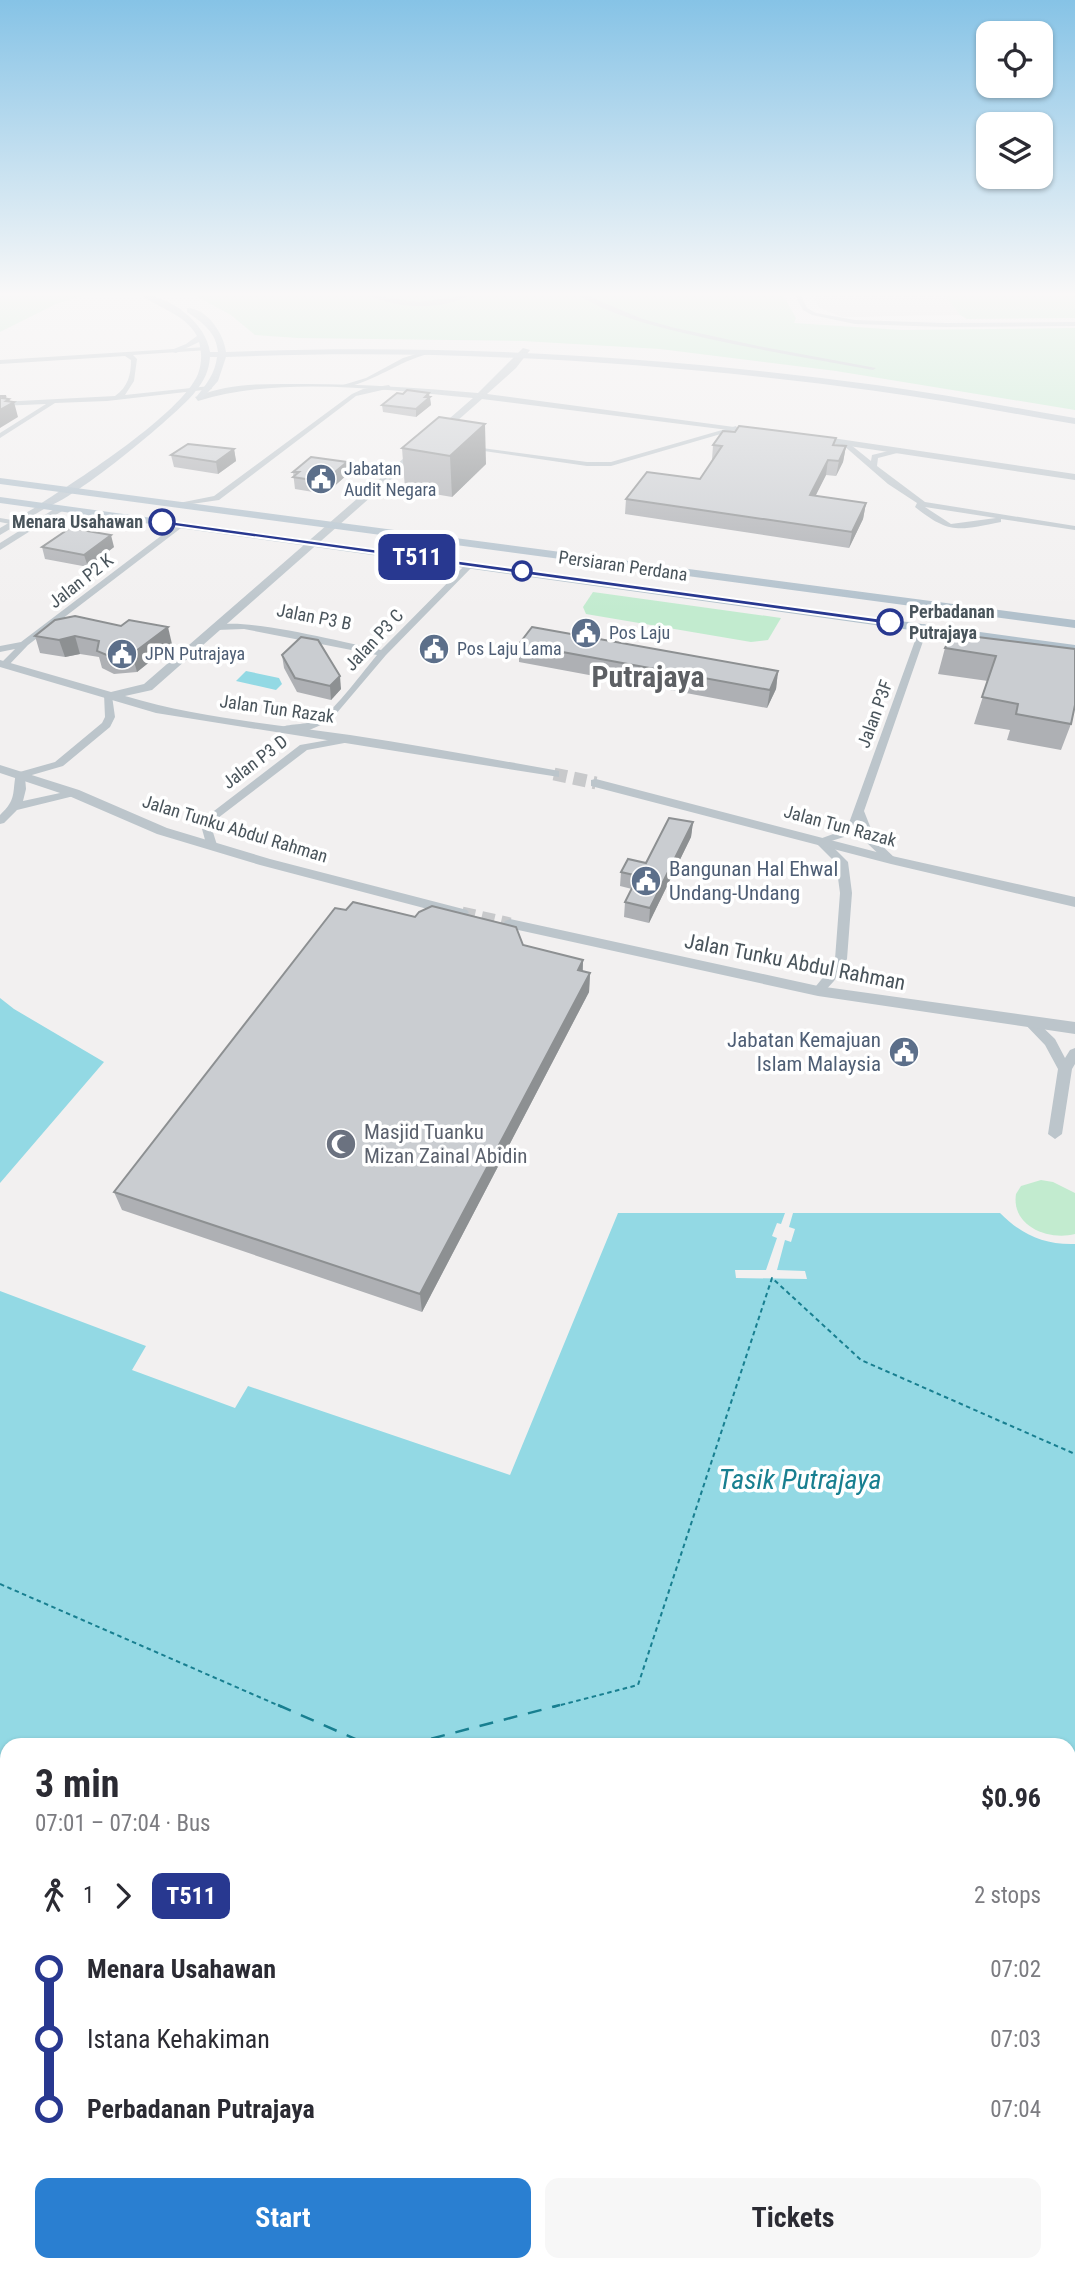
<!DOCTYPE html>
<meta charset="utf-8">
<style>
:root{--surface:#fff;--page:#f7f7f7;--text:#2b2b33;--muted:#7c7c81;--accent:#2a7fd1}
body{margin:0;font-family:"Roboto Condensed",sans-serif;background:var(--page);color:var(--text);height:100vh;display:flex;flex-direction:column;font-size:26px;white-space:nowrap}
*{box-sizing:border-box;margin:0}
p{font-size:23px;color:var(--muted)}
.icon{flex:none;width:38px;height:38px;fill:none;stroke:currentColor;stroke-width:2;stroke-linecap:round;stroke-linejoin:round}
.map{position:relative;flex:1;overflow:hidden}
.panel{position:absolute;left:0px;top:1738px;width:1076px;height:534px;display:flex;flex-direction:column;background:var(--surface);border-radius:21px 21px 0 0;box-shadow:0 2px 5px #0004}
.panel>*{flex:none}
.badge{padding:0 14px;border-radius:10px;font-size:24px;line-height:46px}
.fabs{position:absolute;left:976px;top:21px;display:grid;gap:14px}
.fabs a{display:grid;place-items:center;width:77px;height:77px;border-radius:14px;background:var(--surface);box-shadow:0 2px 5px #0004;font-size:35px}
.map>.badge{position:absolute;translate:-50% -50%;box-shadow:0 0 0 4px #fff}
.legs{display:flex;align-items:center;gap:10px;height:77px;padding:0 35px;font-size:23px}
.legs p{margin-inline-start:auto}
.overview{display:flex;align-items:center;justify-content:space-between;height:119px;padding:0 35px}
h1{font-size:38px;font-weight:700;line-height:52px}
.primary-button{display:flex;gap:14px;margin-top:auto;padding:14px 35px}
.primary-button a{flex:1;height:80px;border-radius:14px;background:var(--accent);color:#fff;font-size:28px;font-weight:700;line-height:80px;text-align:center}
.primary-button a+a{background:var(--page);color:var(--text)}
ul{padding:0 35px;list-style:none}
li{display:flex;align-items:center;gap:24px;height:70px;font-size:26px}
li i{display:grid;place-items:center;width:10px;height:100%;margin:0 9px;background:currentColor}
li i::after{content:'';width:18px;height:18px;margin:-9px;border:5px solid;border-radius:50%;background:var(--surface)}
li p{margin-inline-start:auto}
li:first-child i{background:linear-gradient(#0000 50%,currentColor 0)}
li:last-child i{background:linear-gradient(currentColor 50%,#0000 0)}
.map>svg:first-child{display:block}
</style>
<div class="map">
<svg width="1075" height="2270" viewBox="0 0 1075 2270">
<rect width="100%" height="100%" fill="#f2f0f0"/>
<polygon fill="#e3e1e1" points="811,295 945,295 960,315 842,317 820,308"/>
<g fill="#c2ebcf">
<polygon points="0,295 85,295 56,304 0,332"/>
<polygon points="194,295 783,295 796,318 794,323 901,330 1075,328 1075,410 836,371 660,349 523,341 297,338 255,335 231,315"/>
<polygon points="945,295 1075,295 1075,318 967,319 960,315"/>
<polygon points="593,592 781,618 768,640 751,642 586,614 583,607"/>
<path d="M1041,1180l12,2 22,11v41c-27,7 -64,-8 -59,-40l5,-8z"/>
</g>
<g fill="#93d9e4">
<polygon points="246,671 279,678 282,684 276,690 236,681"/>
<polygon points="0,998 14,1009 104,1062 0,1183"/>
<path d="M618,1213h382c22,22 44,32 75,31v1026h-194l-55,-5 243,-1v-519h-1062v437l-7,-2v-889l146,55 -14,24 103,38 13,-22 262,89z"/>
</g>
<polygon fill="#f2f0f0" points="785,1213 793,1213 789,1227 795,1229 791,1242 785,1240 777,1270 805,1271 807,1279 736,1278 735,1270 766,1270 777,1238 772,1236 777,1223 781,1224"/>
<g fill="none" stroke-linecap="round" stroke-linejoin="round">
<g stroke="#187f90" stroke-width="2" stroke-dasharray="4.5 3.5" stroke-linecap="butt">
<polyline points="0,1584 282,1707"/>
<polyline points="553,1707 638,1685 772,1278 861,1360 1075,1454"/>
</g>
<g stroke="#187f90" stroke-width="2.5" stroke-dasharray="14 11" stroke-linecap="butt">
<polyline points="278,1705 369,1745"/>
<polyline points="407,1745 560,1705"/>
</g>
<g stroke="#c8c9cb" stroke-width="13" stroke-dasharray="13 7" stroke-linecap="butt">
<polyline points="554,774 596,783"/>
<polyline points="462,913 510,924"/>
</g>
<g fill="#bcc5cb" fill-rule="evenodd">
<path d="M368,295l51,7 51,-7c-29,16 -72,14 -102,0z"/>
<path d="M578,295h8l54,23 31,9 87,19 118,22 -3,2c-56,-10 -113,-20 -168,-32 -43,-10 -89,-20 -127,-43z"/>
<polygon points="795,295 801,295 807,308 816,313 855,320 945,323 1075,322 1075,326 945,327 855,324 812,315 803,310"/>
<path d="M206,347l2,3 -75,5 4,4 -3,22 -9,14 85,-9 2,3 -105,12 -52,2 -55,35v-5l46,-29 -46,2v-4l115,-6c13,-9 16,-21 16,-36l-6,-4 -125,8v-4z"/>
<path d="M426,351l2,3c-29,7 -52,27 -82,33l-3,-2 23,-7 37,-20z"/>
<polygon points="389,385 391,388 356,396 219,500 178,506 174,504 214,496 352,394 363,389"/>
<polygon points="736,426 738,429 611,466 587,466 463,448 467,446 587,462 611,462"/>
<path d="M846,441l25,20 1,-6 29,-7v4l-23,6 -1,8 48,36 150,24v4l-74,-11v3c-42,8 -51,13 -86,-15l2,-4 -29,-19 -45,-39zM925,507l71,11 -45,6z"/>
<polygon points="0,518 18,521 19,523 15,525 0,522"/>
<polygon points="178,523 185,525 28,645 7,667 1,667 1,663 15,649 0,652 0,646 21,642"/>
<path d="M468,562l7,2 -89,91 -56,66 -23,10 -24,1 -5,-3c10,-7 27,-2 43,-11 13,-7 44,-49 56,-63l-133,-26 -27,1 -4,-3c21,-13 138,17 168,23z"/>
<polygon points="924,624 928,627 864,811 875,839 897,860 891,863 887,862 866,842 859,825 844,837 828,842 848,862 852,893 847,959 834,981 822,994 814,994 812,991 825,975 835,959 840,893 836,863 814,841 836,833 849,823 920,627"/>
<path d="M104,694l8,2 3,21 -5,10 -47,39 -38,11 1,12 -3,12 51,-11 5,3 -1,2 -61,15 -13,13 -4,1v-9c17,-16 12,-22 16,-42l39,-11 47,-39 3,-6z"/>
<polygon points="351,736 356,739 355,741 307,750 218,818 212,829 217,845 215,847 207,847 202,829 210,814 300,745"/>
<polygon points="1027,1016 1032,1017 1055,1039 1065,1058 1070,1050 1075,1048 1075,1064 1072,1069 1062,1134 1055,1139 1048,1134 1058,1069 1045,1045 1021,1020"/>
</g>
<g fill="#bcc5cb" fill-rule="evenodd">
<path d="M523,348l7,2 -14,18 -29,26 277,37 -4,3 -278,-35 -330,291 -27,6c73,22 149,28 225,39 68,10 136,23 204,35l5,1v6l-403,-64 -156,-46v-7l111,32 33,-8 329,-286c-86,-8 -192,-23 -275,3l-3,-4c36,-15 73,-13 111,-13 58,0 115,4 172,9z"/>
<polygon points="812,435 1075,474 1075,480 809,440 808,438"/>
<polygon points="59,506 67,508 0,550 0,543"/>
<polygon points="36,507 44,509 0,535 0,528"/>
<polygon points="0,765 79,790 167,828 270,859 467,910 469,913 462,918 260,865 157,834 69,796 0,773"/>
<polygon points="596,779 892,856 1075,897 1075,907 891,864 591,786 591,780"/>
<polygon points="510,919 818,986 1075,1022 1075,1034 818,996 505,927 503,924 505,921"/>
</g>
<path fill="#bdc7cf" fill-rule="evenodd" d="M141,295c29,0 65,28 69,57h8c-2,-20 -15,-29 -31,-40v-4c20,0 37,26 39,44 218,-9 435,4 650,33 67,9 133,22 199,33v6c-66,-11 -132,-24 -199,-33 -215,-29 -432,-43 -650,-34l-8,24 -16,18 -5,-3c10,-12 18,-23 20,-39h-7c-1,14 -6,24 -15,35 -16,21 -133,119 -155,116v-4c38,-24 142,-91 158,-130 4,-11 4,-21 1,-32l-23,11 -7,-2 17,-7 11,-8c-12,-22 -37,-27 -56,-41z"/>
<g fill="#b2c1cc" fill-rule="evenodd">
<polygon points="0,478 1075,620 1075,628 0,484"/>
<polygon points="0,497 1075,645 1075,653 0,503"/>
</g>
</g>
<g fill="#aeb0b4">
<polygon points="430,397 431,405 416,417 383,412 382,405"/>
<polygon points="439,417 486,464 452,497 405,489 402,448"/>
<polygon points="713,445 835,445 846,446 843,462 836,476 826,475 815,496 866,503 863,519 849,548 625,514 626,499 700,479 713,460 712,460"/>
<polygon points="234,449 236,461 218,474 174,467 171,455"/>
<polygon points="347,462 348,474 331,489 324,488 319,493 295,489 293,472"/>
<polygon points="42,547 114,547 88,567 45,559"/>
<polygon points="55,620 172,644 137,672 114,674 102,668 99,657 80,654 65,657 40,653 35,636"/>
<polygon points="519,644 778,671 776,689 767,708 519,662"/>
<polygon points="945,648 1075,649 1071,724 1061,750 1007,740 1010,730 974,724 988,681 938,674"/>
<polygon points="282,655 341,689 331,700 297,692 284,668"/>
<polygon points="693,822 691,837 649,923 624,917 625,902 632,889 620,886 621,872 646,863"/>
<polygon points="346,910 415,917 583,960 583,971 590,973 589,992 422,1312 122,1210 114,1192"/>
</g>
<g fill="#8d9092">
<polygon points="429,393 431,405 416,417 416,409 425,397"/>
<polygon points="6,396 7,401 9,399 11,404 14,402 18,417 0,428 0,410 2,398"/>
<polygon points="485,424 486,464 452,497 450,456"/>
<polygon points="846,446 843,462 836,476 839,461"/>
<polygon points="234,449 236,461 218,474 216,462"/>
<polygon points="828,460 826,475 808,511 810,495"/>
<polygon points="347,462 348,474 331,489 329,477"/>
<polygon points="323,476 324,488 319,493 318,481"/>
<polygon points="866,503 863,519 849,548 852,532"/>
<polygon points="111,535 114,547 88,567 84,555"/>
<polygon points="168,627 172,644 137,672 132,654"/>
<polygon points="75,636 80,654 65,657 59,640"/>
<polygon points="778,671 776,689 767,708 770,690"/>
<polygon points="340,676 341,689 331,700 330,686"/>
<polygon points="693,822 691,837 649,923 650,908"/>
<polygon points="583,960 582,979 578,970"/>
<polygon points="590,973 589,992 422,1312 420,1294"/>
</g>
<g fill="#cacdd1" stroke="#8d9092" stroke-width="2">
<polygon points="407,390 429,393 425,397 430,397 416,409 382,405 397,393 403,394"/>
<polygon points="0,396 6,396 2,398 9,399 6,401 14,402 0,410"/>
<polygon points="439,417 485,424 450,456 402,448"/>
<polygon points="739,426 836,438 833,445 846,446 839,461 828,460 810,495 866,503 852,532 626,499 647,472 700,479 722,446 713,445 723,431 735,432"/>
<polygon points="188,444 234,449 216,462 171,455"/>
<polygon points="311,457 347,462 329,477 323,476 318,481 293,477 299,472 293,472"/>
<polygon points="70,528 111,535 84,555 42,547"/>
<polygon points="75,616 121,626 129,620 168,627 132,654 109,656 97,651 99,641 75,636 59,640 35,636 55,620"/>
<polygon points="532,627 778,671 770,690 519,644"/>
<polygon points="953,634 1075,649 1075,705 1071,724 1016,714 1018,704 982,697 996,656 945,648"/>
<polygon points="301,637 318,640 340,676 330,686 295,678 282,655"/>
<polygon points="669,818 693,822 650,908 625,902 638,876 621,872 628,859 646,863"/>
<polygon points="353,902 415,917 419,912 432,906 516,927 523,945 583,960 578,970 590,973 420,1294 114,1192 335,908 346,910"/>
</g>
<linearGradient id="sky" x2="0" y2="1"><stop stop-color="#86c3e6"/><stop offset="0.48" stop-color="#f9f8f8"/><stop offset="1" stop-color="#f9f8f8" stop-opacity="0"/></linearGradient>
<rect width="1075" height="613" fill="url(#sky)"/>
<polygon fill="#283890" stroke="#fff" stroke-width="2" points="162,520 890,620 894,622 890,625 159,524"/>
<defs>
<g id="civic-disc" transform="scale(1.575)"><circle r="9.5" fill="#5c6f8a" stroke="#fff"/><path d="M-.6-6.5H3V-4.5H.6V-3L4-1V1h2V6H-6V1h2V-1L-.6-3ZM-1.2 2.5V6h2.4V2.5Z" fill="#fff"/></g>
<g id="mosque-disc" transform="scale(1.575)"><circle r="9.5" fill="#6b7280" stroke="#fff"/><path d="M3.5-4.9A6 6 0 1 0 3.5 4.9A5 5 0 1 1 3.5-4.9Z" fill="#fff"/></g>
</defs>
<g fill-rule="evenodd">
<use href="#civic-disc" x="321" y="479"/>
<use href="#civic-disc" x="586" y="633"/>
<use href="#civic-disc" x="434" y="649"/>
<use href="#civic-disc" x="122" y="654"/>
<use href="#civic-disc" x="646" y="881"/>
<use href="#civic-disc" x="904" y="1052"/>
<use href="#mosque-disc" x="341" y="1144"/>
</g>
<g fill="#fff" stroke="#283890" stroke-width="3.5">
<circle cx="162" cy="522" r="12"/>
<circle cx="522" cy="571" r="9"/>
<circle cx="890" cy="622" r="12"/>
</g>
<g text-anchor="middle" stroke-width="7" stroke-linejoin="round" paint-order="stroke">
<g font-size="18" fill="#4e5e75" stroke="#fff" text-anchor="start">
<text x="344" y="475">Jabatan<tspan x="344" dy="21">Audit Negara</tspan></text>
<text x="609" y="639">Pos Laju</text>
<text x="457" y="655">Pos Laju Lama</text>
<text x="145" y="660">JPN Putrajaya</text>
</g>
<g font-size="18" font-weight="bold" fill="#49545b" stroke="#fff" text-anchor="end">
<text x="143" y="528">Menara Usahawan</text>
<text x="909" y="618" text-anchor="start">Perbadanan<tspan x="909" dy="21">Putrajaya</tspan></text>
</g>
<g font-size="18" fill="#49545b" stroke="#fff">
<text transform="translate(623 566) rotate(8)" y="6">Persiaran Perdana</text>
<text transform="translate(81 581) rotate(-38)" y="6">Jalan P2 K</text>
<text transform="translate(314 617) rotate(11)" y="6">Jalan P3 B</text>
<text transform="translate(374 640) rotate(-47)" y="6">Jalan P3 C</text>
<text transform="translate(277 709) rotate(8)" y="6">Jalan Tun Razak</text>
<text transform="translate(875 714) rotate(-70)" y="6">Jalan P3F</text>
<text transform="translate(255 762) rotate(-37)" y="6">Jalan P3 D</text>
<text transform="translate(840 826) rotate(15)" y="6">Jalan Tun Razak</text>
<text transform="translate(235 829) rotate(17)" y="6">Jalan Tunku Abdul Rahman</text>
</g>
<g font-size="21" fill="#4e5e75" stroke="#fff" text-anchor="start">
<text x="669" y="876">Bangunan Hal Ehwal<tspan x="669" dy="24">Undang-Undang</tspan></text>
<text x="881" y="1047" text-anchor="end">Jabatan Kemajuan<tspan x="881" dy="24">Islam Malaysia</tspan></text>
</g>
<g font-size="21" fill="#49545b" stroke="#fff">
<text transform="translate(795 962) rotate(11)" y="7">Jalan Tunku Abdul Rahman</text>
</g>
<g font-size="21" fill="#5b616d" stroke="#fff" text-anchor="start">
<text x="364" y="1139">Masjid Tuanku<tspan x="364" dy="24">Mizan Zainal Abidin</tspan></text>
</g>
<g font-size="28" font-style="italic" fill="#187f90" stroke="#fff">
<text x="800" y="1489">Tasik Putrajaya</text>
</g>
<g font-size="30" font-weight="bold" fill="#5d6064" stroke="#fff">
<text x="648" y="687">Putrajaya</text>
</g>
</g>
</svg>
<div class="fabs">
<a><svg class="icon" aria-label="locate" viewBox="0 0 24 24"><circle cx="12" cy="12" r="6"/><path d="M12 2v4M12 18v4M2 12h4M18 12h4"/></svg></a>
<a><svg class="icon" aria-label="layers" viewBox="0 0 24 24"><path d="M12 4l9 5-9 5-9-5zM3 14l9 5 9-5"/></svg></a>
</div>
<b class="badge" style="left:417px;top:557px;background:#283890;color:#fff">T511</b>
<section class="panel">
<div class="overview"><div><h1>3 min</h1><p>07:01 – 07:04 · Bus</p></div><b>$0.96</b></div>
<div class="legs"><svg class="icon" aria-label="walk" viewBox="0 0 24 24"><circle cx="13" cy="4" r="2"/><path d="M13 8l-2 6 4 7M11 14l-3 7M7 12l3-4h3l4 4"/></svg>1<svg class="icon" aria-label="forward" viewBox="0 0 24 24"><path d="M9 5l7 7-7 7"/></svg><b class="badge" style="background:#283890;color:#fff">T511</b><p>2 stops</p></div>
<ul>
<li><i style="color:#283890"></i><b>Menara Usahawan</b><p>07:02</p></li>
<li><i style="color:#283890"></i><span>Istana Kehakiman</span><p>07:03</p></li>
<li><i style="color:#283890"></i><b>Perbadanan Putrajaya</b><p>07:04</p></li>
</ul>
<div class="primary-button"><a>Start</a><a>Tickets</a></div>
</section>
</div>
